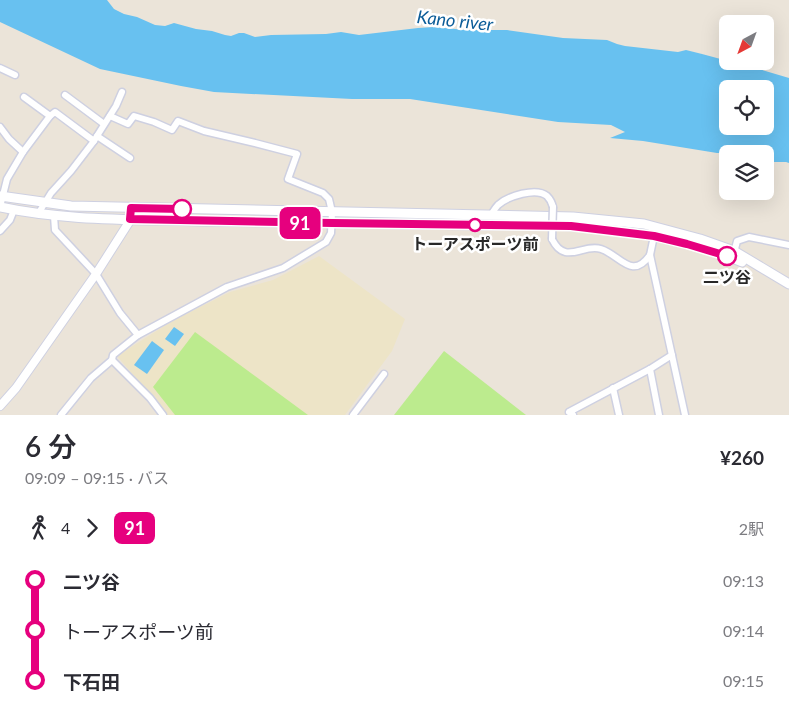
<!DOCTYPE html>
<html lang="ja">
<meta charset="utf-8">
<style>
:root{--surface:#fff;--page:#f7f7f7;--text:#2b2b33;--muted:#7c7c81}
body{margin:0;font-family:Lato,"Noto Sans JP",sans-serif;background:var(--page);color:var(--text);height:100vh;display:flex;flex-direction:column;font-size:19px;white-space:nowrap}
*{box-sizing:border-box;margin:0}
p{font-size:16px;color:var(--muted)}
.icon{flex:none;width:28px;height:28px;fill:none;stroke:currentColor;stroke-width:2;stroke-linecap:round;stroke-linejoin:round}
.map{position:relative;height:415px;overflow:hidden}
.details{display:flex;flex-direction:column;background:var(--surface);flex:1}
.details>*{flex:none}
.badge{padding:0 10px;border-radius:8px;font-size:18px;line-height:32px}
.needle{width:32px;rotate:221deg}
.buttons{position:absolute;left:719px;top:15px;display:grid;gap:10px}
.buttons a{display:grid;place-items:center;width:55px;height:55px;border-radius:8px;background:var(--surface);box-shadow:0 5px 20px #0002;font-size:25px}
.map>.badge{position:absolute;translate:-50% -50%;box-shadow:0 0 0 2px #fff}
.legs{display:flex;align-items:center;gap:8px;height:55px;padding:0 25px;font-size:16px}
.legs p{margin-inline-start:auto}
.overview{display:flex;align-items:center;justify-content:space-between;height:85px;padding:0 25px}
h1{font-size:28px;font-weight:600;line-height:38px}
ul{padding:0 25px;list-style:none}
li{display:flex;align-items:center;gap:18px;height:50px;font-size:19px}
li i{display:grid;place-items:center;width:8px;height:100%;margin:0 6px;background:currentColor}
li i::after{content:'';width:12px;height:12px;margin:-6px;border:4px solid;border-radius:50%;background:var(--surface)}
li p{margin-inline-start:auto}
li:first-child i{background:linear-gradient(#0000 50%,currentColor 0)}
li:last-child i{background:linear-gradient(currentColor 50%,#0000 0)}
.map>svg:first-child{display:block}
</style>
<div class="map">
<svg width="789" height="415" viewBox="0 0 789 415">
<rect width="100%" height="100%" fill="#ebe4d9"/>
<polygon fill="#ede4c7" points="319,256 405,319 392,351 345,415 167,415 117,356 172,321 230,292 273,280"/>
<g fill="#bceb8e">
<polygon points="195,332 308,415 175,415 153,387"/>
<polygon points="444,351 526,415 394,415"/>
</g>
<g fill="#68c1f0" fill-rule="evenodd">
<path d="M0,0h107l7,9 10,5 13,3 18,8 10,1 9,-3 22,6 16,2 13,4 6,1 8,-3h5l11,4 16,-2 55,-1 15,-2 18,3 59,-7 16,-1 32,3h41l56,8 44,2 10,4 8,2 53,6 8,-2 16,4 26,7 11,2 50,15v85l-3,-1h-21v-8l-48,-1 -74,-12 -33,-3 15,-6 -14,-7 -53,-3 -148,-23h-58l-138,-7 -33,-6 -81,-17 -100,-47zM728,89h37v37h-37z"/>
<polygon points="174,327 184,334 175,346 165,339"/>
<polygon points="152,341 164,350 147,374 134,365"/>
</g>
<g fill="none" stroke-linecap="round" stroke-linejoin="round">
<g stroke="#ced0e1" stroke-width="9">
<g id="minor">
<polyline points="0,68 15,75"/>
<polyline points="65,95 104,124"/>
<polyline points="24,97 50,116 55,112 94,141 97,136 130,158"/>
<polyline points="0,127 9,139 23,152"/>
<polyline points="97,136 116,106 122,92"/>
<polyline points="0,207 7,179 23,152 50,116"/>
<polyline points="38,214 51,193 71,171 94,141"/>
<path d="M491,215c2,-3 4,-7 7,-10 10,-9 38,-18 49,-9 3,3 5,7 6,11"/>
<polyline points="54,216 55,230 96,274 120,313 138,335"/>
<polyline points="0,231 10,220 14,210"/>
<polyline points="654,236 650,255 685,415"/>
<path d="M552,239c13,27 31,4 49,10 19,6 31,32 49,6"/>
<polyline points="734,253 737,241 749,237 789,245"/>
<polyline points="112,360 150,398 163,415"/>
<polyline points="650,369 659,415"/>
<polyline points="613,388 619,415"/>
<polyline points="61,415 91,378 112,360 113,355 138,335 227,287 283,268 326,242 331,233 332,212 329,199 323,193 288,179 297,154 255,143 204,131 178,121 172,130 154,122 134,116 128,124 110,116"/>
<polyline points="353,415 384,374"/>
<polyline points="573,415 569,412 650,369 672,355"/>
</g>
</g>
<g stroke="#ced0e1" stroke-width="10">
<polyline id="tertiary" points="0,406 16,388 96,274 131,219 131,208"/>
</g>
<g stroke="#ced0e1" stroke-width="11">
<g id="secondary">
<polyline points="0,196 71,206 573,217 644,224 700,239 734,251 789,284"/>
<path d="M0,207c65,14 133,12 199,14 93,1 186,3 279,4 32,0 63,-1 95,1 55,4 117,13 169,36"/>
</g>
</g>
<use href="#minor" stroke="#fff" stroke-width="6"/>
<use href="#tertiary" stroke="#fff" stroke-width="8"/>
<use href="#secondary" stroke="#fff" stroke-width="9"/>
<g stroke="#ced0e1" stroke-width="9" stroke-linecap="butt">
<polyline id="minor-bridge" points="552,239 553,207"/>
</g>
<use href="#minor-bridge" stroke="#fff" stroke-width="6"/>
</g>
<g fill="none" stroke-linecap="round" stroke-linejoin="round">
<g stroke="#fff" stroke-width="11">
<polyline id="line-1" points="182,209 131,208 130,219 332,223 571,226 654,236 687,244 727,256"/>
</g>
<use href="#line-1" stroke="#e6007e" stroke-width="8"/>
</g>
<g fill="#fff" stroke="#e6007e" stroke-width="2.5">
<circle cx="182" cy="209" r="9"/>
<circle cx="475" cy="225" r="6"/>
<circle cx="727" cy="256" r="9"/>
</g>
<g text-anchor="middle" stroke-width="5" stroke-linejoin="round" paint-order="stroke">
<g font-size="16" font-weight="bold" fill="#282828" stroke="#fff">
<text x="475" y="250">トーアスポーツ前</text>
<text x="727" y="283">二ツ谷</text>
</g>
<g font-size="18" font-style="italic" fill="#0b5c98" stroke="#fff">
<text transform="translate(455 21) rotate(6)" y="6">Kano river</text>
</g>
</g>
</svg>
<div class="buttons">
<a><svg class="needle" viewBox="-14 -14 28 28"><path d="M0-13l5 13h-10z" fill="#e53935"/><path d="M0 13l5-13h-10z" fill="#7c7c81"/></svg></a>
<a><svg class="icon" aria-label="locate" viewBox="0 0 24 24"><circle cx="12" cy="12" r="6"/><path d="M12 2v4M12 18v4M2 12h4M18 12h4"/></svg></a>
<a><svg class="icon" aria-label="layers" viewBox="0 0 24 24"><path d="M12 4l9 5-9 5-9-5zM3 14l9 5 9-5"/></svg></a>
</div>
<b class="badge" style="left:300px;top:223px;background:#e6007e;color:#fff">91</b>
</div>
<section class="details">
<div class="overview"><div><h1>6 分</h1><p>09:09 – 09:15 · バス</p></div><b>¥260</b></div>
<div class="legs"><svg class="icon" aria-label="walk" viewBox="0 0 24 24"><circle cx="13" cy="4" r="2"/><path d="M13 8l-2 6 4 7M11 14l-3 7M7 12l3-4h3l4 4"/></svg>4<svg class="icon" aria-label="forward" viewBox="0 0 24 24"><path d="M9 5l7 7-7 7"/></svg><b class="badge" style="background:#e6007e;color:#fff">91</b><p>2駅</p></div>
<ul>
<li><i style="color:#e6007e"></i><b>二ツ谷</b><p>09:13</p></li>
<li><i style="color:#e6007e"></i><span>トーアスポーツ前</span><p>09:14</p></li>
<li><i style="color:#e6007e"></i><b>下石田</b><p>09:15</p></li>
</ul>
</section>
